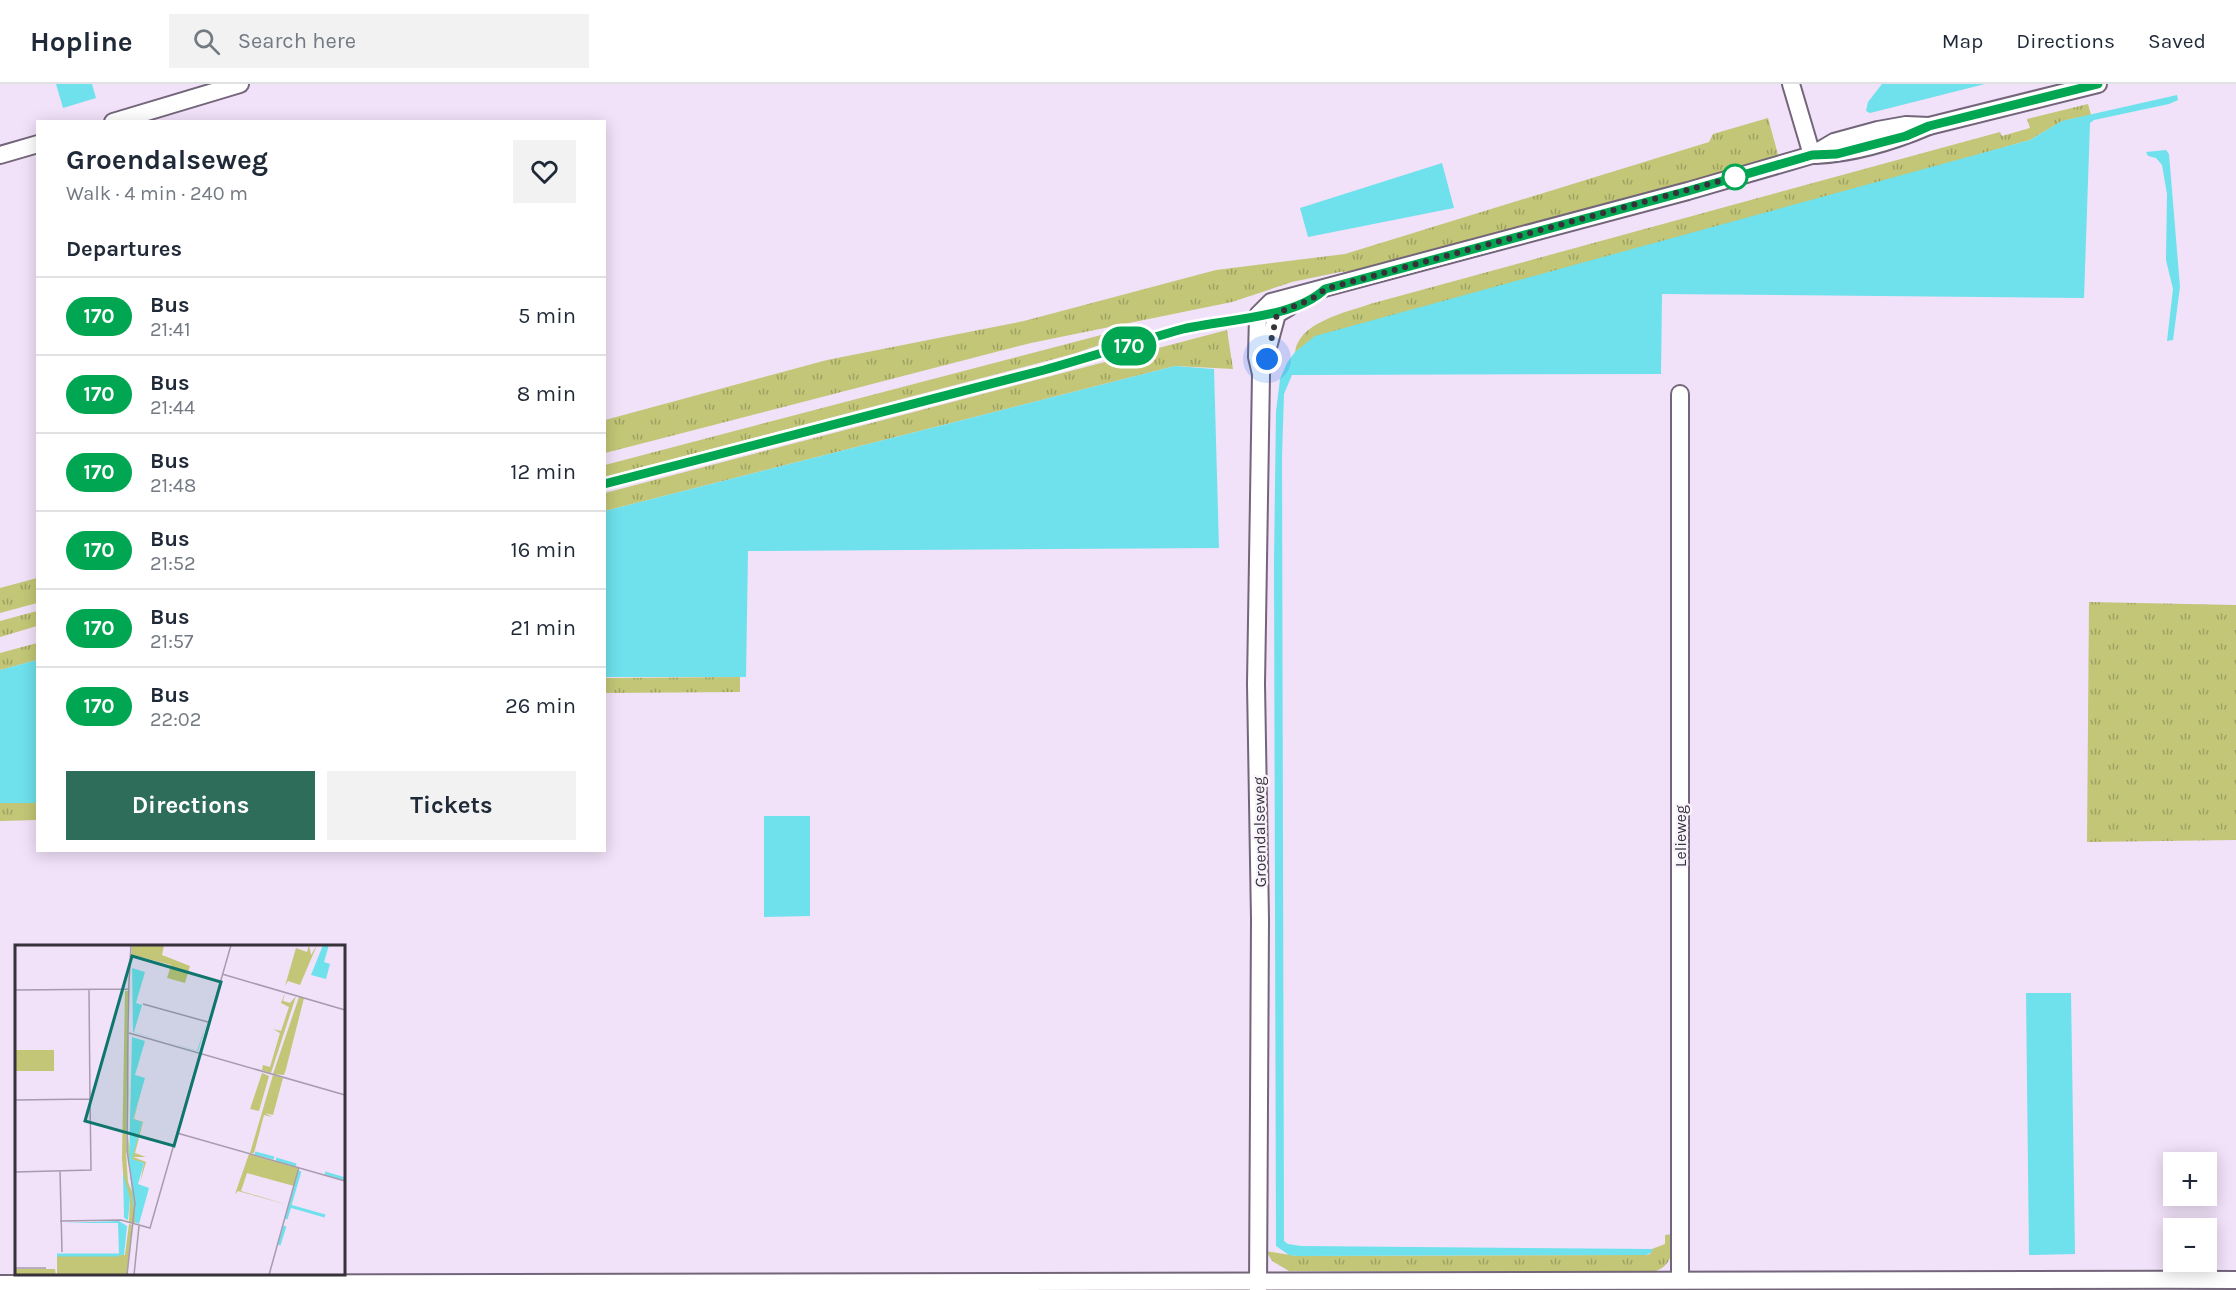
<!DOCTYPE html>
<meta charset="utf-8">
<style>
:root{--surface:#fff;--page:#f2f2f3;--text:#1f2937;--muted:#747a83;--line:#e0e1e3;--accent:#2e6d5a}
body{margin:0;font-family:Karla,sans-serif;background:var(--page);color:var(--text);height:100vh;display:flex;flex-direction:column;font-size:22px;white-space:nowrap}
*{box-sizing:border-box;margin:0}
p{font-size:20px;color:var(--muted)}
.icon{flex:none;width:33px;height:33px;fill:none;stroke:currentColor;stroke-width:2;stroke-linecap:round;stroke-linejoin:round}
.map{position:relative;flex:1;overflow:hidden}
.sheet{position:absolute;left:36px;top:36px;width:570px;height:732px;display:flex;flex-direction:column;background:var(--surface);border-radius:0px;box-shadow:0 3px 15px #0003}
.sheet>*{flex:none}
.badge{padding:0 12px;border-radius:20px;font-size:21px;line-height:39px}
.fabs{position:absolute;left:2163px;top:1068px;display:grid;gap:12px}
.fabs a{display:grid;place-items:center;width:54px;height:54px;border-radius:0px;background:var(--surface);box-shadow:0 3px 15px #0003;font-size:30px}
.you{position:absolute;width:30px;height:30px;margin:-15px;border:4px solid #fff;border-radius:50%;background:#1a73e8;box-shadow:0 0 0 9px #1a73e833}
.map>.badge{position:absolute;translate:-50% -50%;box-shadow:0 0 0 3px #fff}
h2{padding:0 30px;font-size:22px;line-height:54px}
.round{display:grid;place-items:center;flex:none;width:63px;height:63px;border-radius:0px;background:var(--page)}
.head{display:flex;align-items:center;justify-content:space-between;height:102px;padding:0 30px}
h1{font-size:28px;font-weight:700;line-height:45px}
.primary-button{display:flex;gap:12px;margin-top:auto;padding:12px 30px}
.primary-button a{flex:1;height:69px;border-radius:0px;background:var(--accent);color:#fff;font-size:24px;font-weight:700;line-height:69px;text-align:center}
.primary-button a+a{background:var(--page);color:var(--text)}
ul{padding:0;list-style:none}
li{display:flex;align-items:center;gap:18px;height:78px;padding:0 30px;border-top:2px solid var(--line)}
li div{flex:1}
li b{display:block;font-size:22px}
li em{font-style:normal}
li .badge{min-width:66px;font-weight:700;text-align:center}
header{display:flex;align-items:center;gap:36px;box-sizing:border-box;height:84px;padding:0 30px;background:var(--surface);border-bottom:2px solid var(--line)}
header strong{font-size:28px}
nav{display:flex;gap:33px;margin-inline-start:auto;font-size:21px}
.search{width:420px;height:54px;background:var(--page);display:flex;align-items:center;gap:15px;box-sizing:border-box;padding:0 21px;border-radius:0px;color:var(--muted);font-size:22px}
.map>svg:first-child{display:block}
</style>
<header>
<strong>Hopline</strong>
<div class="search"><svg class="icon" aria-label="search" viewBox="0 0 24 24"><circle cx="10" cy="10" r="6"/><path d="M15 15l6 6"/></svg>Search here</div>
<nav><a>Map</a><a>Directions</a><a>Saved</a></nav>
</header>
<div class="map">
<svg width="2236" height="1206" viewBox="0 0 2236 1206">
<defs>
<pattern id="grass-tufts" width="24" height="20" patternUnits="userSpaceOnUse" patternTransform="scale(1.5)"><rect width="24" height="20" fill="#c2c676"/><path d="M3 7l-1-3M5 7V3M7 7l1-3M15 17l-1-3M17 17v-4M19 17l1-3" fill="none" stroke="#9ea162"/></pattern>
</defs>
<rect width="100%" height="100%" fill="#f1e1f9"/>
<g fill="url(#grass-tufts)">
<path d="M2088,20l3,11 -29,6 -32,19 -242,68 -493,144c4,-30 50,-39 75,-48l630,-172 2,4 28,-8 -3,-9z"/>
<polygon points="1768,34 1779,74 1369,186 1340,188 1292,198 1232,218 1031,259 605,369 605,336 827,276 1024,237 1216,186 1345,170 1709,58 1713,50"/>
<polygon points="1227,246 1233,285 1175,282 605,427 605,409"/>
<polygon points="1105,250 1108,258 1073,270 605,393 605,381"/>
<polygon points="37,494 37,519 0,529 0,504"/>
<polygon points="2089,518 2236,521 2236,756 2087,758"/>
<polygon points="37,527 37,542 0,553 0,537"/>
<polygon points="37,559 37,576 0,586 0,569"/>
<polygon points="740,593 740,608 605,609 605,594"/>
<polygon points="0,719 37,719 37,736 0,737"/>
<path d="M1673,1150c-1,18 0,33 -21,38l-363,-1 -17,-10 -6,-10 31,5 349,-1 4,-1 2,-5 13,-5v-9z"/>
</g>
<g fill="#6ee1ec">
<polygon points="56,0 92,0 96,14 63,24"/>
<polygon points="1882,0 1985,0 1870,29 1866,27 1868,18"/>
<polygon points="2177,11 2178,16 2169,20 2094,36 2090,39 2084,214 1662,210 1661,290 1292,291 1284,310 1282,372 1284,1157 1288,1160 1301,1162 1652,1165 1652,1168 1646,1171 1297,1172 1289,1171 1276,1162 1274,477 1276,328 1280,295 1287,279 1295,268 1315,252 2030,56 2062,37"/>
<polygon points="2166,66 2169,70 2180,203 2173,256 2167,257 2173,205 2166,176 2167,110 2162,81 2156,74 2148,72 2146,68"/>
<polygon points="1442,79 1454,124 1308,153 1300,124"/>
<polygon points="1175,282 1214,285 1219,464 748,467 746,593 605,593 605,427"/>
<polygon points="37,576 37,719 0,719 0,586"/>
<polygon points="764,732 810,732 810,832 764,833"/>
<polygon points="2026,909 2071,909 2075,1170 2029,1171"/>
</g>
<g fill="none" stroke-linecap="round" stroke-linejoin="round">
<g stroke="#73657a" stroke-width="20">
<g id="minor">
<polyline points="1791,0 1812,71"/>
<polyline points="113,38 240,0"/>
<polyline points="0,71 38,60"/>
<path d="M1816,71c38,-2 78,-14 113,-29l169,-42"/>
<polyline points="1261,289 1277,230 1289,223"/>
<polyline points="1680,310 1680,1194"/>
<path d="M0,1200c746,0 1491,-7 2236,-4"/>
<polyline points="1258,1205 1260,835 1256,600 1261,290 1257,273 1258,231 1271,218 1688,107 1812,71 1834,58 1878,46 1906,41 1929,42"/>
</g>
</g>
<use href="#minor" stroke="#fff" stroke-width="16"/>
</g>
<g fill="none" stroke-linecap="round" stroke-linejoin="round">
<g stroke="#fff" stroke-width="14">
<path id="line" d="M604,400c147,-38 294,-75 440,-114 46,-13 92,-28 139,-41 41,-10 111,-10 142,-40l363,-98 124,-36 25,-1 69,-18 23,-10 169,-42"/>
</g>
<use href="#line" stroke="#00a651" stroke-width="9"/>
<path stroke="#37313a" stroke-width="6" stroke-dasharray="0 10.8" d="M1267,275l10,-45c17,-10 34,-11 48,-25l410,-112"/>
</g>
<circle fill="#fff" stroke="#00a651" stroke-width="3" cx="1735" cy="93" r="12"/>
<g text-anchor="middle" stroke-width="4.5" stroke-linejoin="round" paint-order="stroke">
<g font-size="16" fill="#37313a" stroke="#f9f3fc">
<text transform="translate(1259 748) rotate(-91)" y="6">Groendalseweg</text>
<text transform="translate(1680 752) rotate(-90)" y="6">Lelieweg</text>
</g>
</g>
<g transform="translate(15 861)">
<rect width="330" height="330" fill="#f1e1f9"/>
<path d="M117,0h32l-2,10 28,11 -5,17 -18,-5 4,-13 -38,-10 -2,5zM294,0l2,10 6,-10 -17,40 -12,-4 -3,5 11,-38 11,4zM110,46h3l-2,162 2,29 6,15 -7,-46 2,-115 -1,99 8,72 -1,17 -6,-2 1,-24 -6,-11 -2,-29zM270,48l-2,8 7,2 6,-7 -25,77 -9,-3 1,-5 7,2 10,-34 -7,-4 8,2 8,-24 -8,-4zM284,52l5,1 -18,71 -2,6 -11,-1zM0,105h39v21h-39zM247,128l7,3 -10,35 -9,-2zM258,130l10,3 -10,37 -8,-2 7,4 -8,-2 -10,38h-4zM129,134l-10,40 9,3 -8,31 11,4h-13l13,5 -6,21 4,-20 -13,-4 11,-36 -9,-3zM234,209l49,14 -4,18 -47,-13 -6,18 47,14 -50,-14 -3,3zM114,279l3,1 -5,50h-70v-19l68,-1zM0,324h40l1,6h-41z" fill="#c2c676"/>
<path d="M308,0h6l-5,17 6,2 -4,15 -15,-4zM117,16v7l13,4 -9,31 6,2 -8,27 63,19 9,-27 -8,27 -65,-19zM117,92l13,4 -10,34 10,3 -12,41 9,3 -10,37 12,4 -6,21 11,4 -10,36 -4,-2 -6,-58zM108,228l7,25 -2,22 -4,-2zM104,276l8,5 -3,29h-5l-1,-32h-55z" fill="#6ee1ec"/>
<path d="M219,244l-16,45 -21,41 17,-37z" fill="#f1e1f9"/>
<path fill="none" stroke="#6ee1ec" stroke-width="3" d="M240,208l19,5M261,214l20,6M310,228l20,6M275,260l10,-34M271,274l4,-13 35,10M264,300l6,-19M42,310h62"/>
<path fill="none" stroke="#a79bad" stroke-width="1.5" d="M207,29l123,36M114,37l2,-37M0,45l114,-1M128,59l65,18M113,85l1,-50M114,88l216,62M0,155l75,-1 -1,-109M162,188l168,48M45,226l2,81M0,227l76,-2 -1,-71M45,276l61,-1 29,8 81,-283M0,323h31M112,330l8,-72 -8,-52 1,-123M119,330l5,-49M254,330l30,-108"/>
<path fill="#0f766e" fill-opacity="0.15" stroke="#0f766e" stroke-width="3" d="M117,11l89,26 -47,164 -89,-25z"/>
<rect width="330" height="330" fill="none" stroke="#37313a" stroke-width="3"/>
</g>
</svg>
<div class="fabs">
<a>+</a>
<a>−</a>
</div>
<div class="you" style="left:1267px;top:275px"></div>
<b class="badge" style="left:1129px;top:262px;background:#00a651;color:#fff">170</b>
<section class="sheet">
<div class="head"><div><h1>Groendalseweg</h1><p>Walk · 4 min · 240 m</p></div><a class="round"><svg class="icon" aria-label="heart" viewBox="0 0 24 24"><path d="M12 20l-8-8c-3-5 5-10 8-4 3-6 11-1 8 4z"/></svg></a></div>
<h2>Departures</h2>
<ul>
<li><span class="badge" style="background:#00a651;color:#fff">170</span><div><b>Bus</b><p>21:41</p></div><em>5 min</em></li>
<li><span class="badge" style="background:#00a651;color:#fff">170</span><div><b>Bus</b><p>21:44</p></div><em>8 min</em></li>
<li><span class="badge" style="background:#00a651;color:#fff">170</span><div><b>Bus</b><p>21:48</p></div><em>12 min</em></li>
<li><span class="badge" style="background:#00a651;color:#fff">170</span><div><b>Bus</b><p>21:52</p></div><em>16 min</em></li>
<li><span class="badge" style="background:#00a651;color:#fff">170</span><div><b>Bus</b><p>21:57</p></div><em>21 min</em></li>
<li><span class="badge" style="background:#00a651;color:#fff">170</span><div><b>Bus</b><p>22:02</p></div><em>26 min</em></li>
</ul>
<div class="primary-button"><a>Directions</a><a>Tickets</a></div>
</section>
</div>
